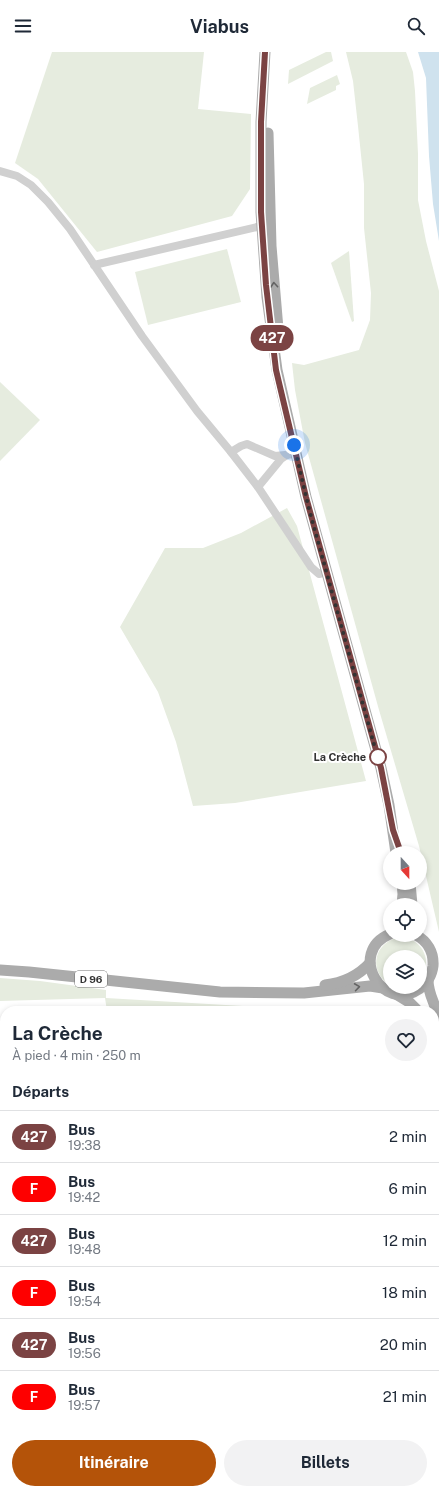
<!DOCTYPE html>
<html lang="fr">
<meta charset="utf-8">
<style>
:root{--surface:#fff;--page:#f2f2f3;--text:#1f2937;--muted:#747a83;--line:#e0e1e3;--accent:#b45309}
body{margin:0;font-family:"Public Sans",sans-serif;background:var(--page);color:var(--text);height:100vh;display:flex;flex-direction:column;font-size:15px;white-space:nowrap}
*{box-sizing:border-box;margin:0}
p{font-size:13px;color:var(--muted)}
.icon{flex:none;width:22px;height:22px;fill:none;stroke:currentColor;stroke-width:2;stroke-linecap:round;stroke-linejoin:round}
.map{position:relative;flex:1;overflow:hidden}
.drawer{position:absolute;left:0px;top:954px;width:439px;height:488px;display:flex;flex-direction:column;background:var(--surface);border-radius:16px 16px 0 0;box-shadow:0 2px 6px #0003}
.drawer>*{flex:none}
.badge{padding:0 8px;border-radius:13px;font-size:14px;line-height:26px}
.needle{width:26px;rotate:159deg}
.buttons{position:absolute;left:383px;top:794px;display:grid;gap:8px}
.buttons a{display:grid;place-items:center;width:44px;height:44px;border-radius:50%;background:var(--surface);box-shadow:0 2px 6px #0003;font-size:20px}
.you{position:absolute;width:20px;height:20px;margin:-10px;border:3px solid #fff;border-radius:50%;background:#1a73e8;box-shadow:0 0 0 6px #1a73e833}
.map>.badge{position:absolute;translate:-50% -50%;box-shadow:0 0 0 2px #fff}
h2{padding:0 12px;font-size:15px;line-height:36px}
.round{display:grid;place-items:center;flex:none;width:42px;height:42px;border-radius:21px;background:var(--page)}
.headline{display:flex;align-items:center;justify-content:space-between;height:68px;padding:0 12px}
h1{font-size:19px;font-weight:700;line-height:30px}
.primary-button{display:flex;gap:8px;margin-top:auto;padding:8px 12px}
.primary-button a{flex:1;height:46px;border-radius:24px;background:var(--accent);color:#fff;font-size:16px;font-weight:700;line-height:46px;text-align:center}
.primary-button a+a{background:var(--page);color:var(--text)}
ul{padding:0;list-style:none}
li{display:flex;align-items:center;gap:12px;height:52px;padding:0 12px;border-top:1px solid var(--line)}
li div{flex:1}
li b{display:block;font-size:15px}
li em{font-style:normal}
li .badge{min-width:44px;font-weight:700;text-align:center}
header{display:flex;justify-content:space-between;align-items:center;height:52px;padding:0 12px;background:var(--surface);font-size:18px;font-weight:700}
.map>svg:first-child{display:block}
</style>
<header><svg class="icon" aria-label="menu" viewBox="0 0 24 24"><path d="M4 6h16M4 12h16M4 18h16"/></svg>Viabus<svg class="icon" aria-label="search" viewBox="0 0 24 24"><circle cx="10" cy="10" r="6"/><path d="M15 15l6 6"/></svg></header>
<div class="map">
<svg width="439" height="1442" viewBox="0 0 439 1442">
<rect width="100%" height="100%" fill="#fff"/>
<g fill="#e6ecdf">
<polygon points="52,0 204,0 198,57 251,62 250,137 232,164 97,200 38,127 15,111"/>
<polygon points="326,0 331,0 333,9 288,32 289,18"/>
<polygon points="346,0 406,0 413,20 415,39 418,102 418,148 426,189 439,239 439,880 419,794 379,658 305,391 295,338 292,311 304,313 359,298 370,268 371,241 364,176 364,132 358,74 353,29"/>
<polygon points="337,23 340,32 336,34 336,38 307,52 310,36"/>
<polygon points="227,197 241,250 148,273 135,220"/>
<polygon points="349,199 354,269 352,270 331,211"/>
<polygon points="0,330 40,368 0,409"/>
<polygon points="287,456 297,474 366,729 235,751 193,754 176,690 158,640 120,575 165,496 203,496 241,481"/>
<path d="M402,885c21,2 32,26 18,43v-23h-30v28c-23,-14 -16,-45 12,-48z"/>
<polygon points="0,926 40,929 106,938 106,946 330,959 107,959 105,946 0,949"/>
<polygon points="439,1055 439,1294 434,1294 434,1075"/>
<polygon points="0,1191 5,1191 5,1437 189,1437 189,1442 0,1442"/>
</g>
<polygon fill="#cfe2ee" points="418,0 439,0 439,189 433,152 429,104 426,26"/>
<g fill="none" stroke-linecap="round" stroke-linejoin="round">
<g stroke="#d0d0d0" stroke-width="8">
<polyline points="0,119 17,124 31,133 48,150 70,177 142,284 197,359 231,400 258,435 311,515 319,522 327,520"/>
<polyline points="94,213 257,175 267,174"/>
<polyline points="231,400 241,394 247,392 275,404 295,402"/>
<polyline points="258,435 281,407 287,403"/>
</g>
<g stroke="#ababab" stroke-width="11">
<polyline points="265,0 261,70 261,160 267,245 277,318 306,445 381,716 389,753 396,801"/>
<polyline points="268,81 271,194 279,289"/>
<polyline points="410,831 412,853"/>
<polyline points="402,853 403,842 402,831"/>
<path d="M390,882c-43,18 -8,80 29,55 8,-5 13,-14 14,-23 1,-14 -6,-25 -17,-31"/>
<polyline points="0,918 29,920 220,940 304,941 370,934 383,936"/>
<path d="M428,928c0,17 10,26 11,44"/>
<path d="M325,933c18,-2 33,-9 45,-22"/>
<polyline points="396,942 409,950 418,959"/>
<polyline points="434,1022 439,976"/>
<polyline points="333,1442 333,1437"/>
</g>
</g>
<defs><path id="oneway-chevron" d="M-2-3.5L2.5 0L-2 3.5" fill="none" stroke-width="1.6" stroke-linecap="round" stroke-linejoin="round"/></defs>
<g stroke="#636363">
<use href="#oneway-chevron" transform="translate(274 233) rotate(-95)"/>
<use href="#oneway-chevron" transform="translate(357 935) rotate(-8)"/>
</g>
<g fill="none" stroke-linecap="round" stroke-linejoin="round">
<g stroke="#fff" stroke-width="9">
<polyline id="line" points="265,0 261,70 261,160 266,233 276,318 306,445 381,716 393,778 401,801"/>
</g>
<use href="#line" stroke="#7b4343" stroke-width="6"/>
<polyline stroke="#333" stroke-width="4" stroke-dasharray="0 7.2" points="294,393 309,457 378,707 378,705"/>
</g>
<circle fill="#fff" stroke="#7b4343" stroke-width="2" cx="378" cy="705" r="8"/>
<g text-anchor="middle" stroke-width="4" stroke-linejoin="round" paint-order="stroke">
<rect fill="#fff" stroke="#707070" stroke-width="1" x="75" y="919" width="32" height="16" rx="3"/>
<g font-size="10" font-weight="bold" fill="#333">
<text x="91" y="931">D 96</text>
</g>
<g font-size="11" font-weight="bold" fill="#333" stroke="#fff" text-anchor="end">
<text x="366" y="709">La Crèche</text>
</g>
</g>
</svg>
<div class="buttons">
<a><svg class="needle" viewBox="-14 -14 28 28"><path d="M0-13l5 13h-10z" fill="#e53935"/><path d="M0 13l5-13h-10z" fill="#747a83"/></svg></a>
<a><svg class="icon" aria-label="locate" viewBox="0 0 24 24"><circle cx="12" cy="12" r="6"/><path d="M12 2v4M12 18v4M2 12h4M18 12h4"/></svg></a>
<a><svg class="icon" aria-label="layers" viewBox="0 0 24 24"><path d="M12 4l9 5-9 5-9-5zM3 14l9 5 9-5"/></svg></a>
</div>
<div class="you" style="left:294px;top:393px"></div>
<b class="badge" style="left:272px;top:286px;background:#7b4343;color:#fff">427</b>
<section class="drawer">
<div class="headline"><div><h1>La Crèche</h1><p>À pied · 4 min · 250 m</p></div><a class="round"><svg class="icon" aria-label="heart" viewBox="0 0 24 24"><path d="M12 20l-8-8c-3-5 5-10 8-4 3-6 11-1 8 4z"/></svg></a></div>
<h2>Départs</h2>
<ul>
<li><span class="badge" style="background:#7b4343;color:#fff">427</span><div><b>Bus</b><p>19:38</p></div><em>2 min</em></li>
<li><span class="badge" style="background:#fe0000;color:#fff">F</span><div><b>Bus</b><p>19:42</p></div><em>6 min</em></li>
<li><span class="badge" style="background:#7b4343;color:#fff">427</span><div><b>Bus</b><p>19:48</p></div><em>12 min</em></li>
<li><span class="badge" style="background:#fe0000;color:#fff">F</span><div><b>Bus</b><p>19:54</p></div><em>18 min</em></li>
<li><span class="badge" style="background:#7b4343;color:#fff">427</span><div><b>Bus</b><p>19:56</p></div><em>20 min</em></li>
<li><span class="badge" style="background:#fe0000;color:#fff">F</span><div><b>Bus</b><p>19:57</p></div><em>21 min</em></li>
</ul>
<div class="primary-button"><a>Itinéraire</a><a>Billets</a></div>
</section>
</div>
